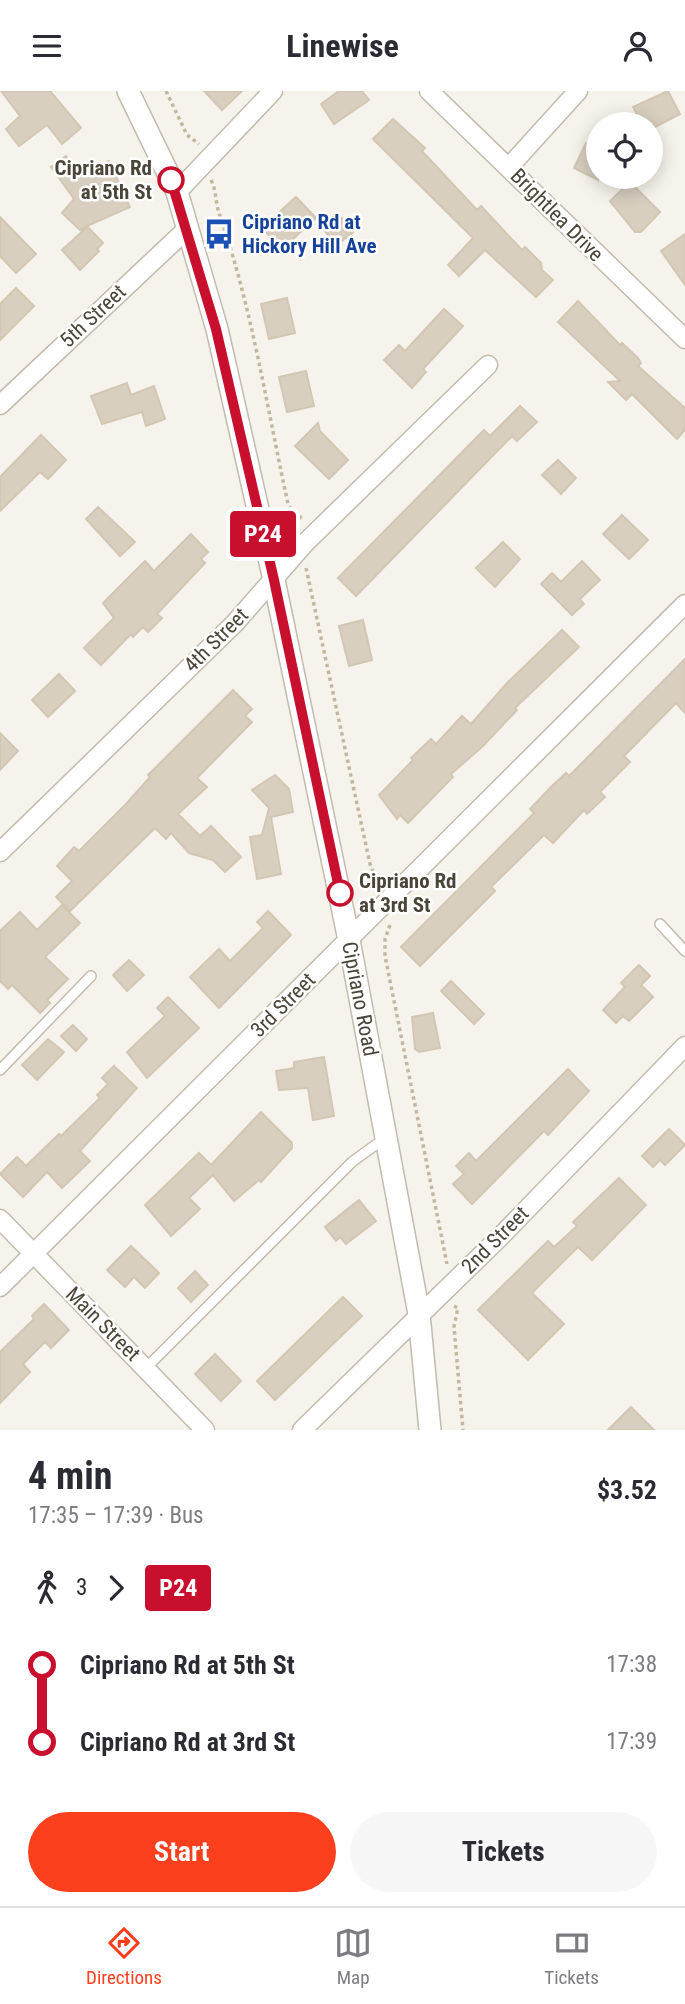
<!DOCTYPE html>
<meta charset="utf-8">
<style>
:root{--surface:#fff;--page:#f7f7f7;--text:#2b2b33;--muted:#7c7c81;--line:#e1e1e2;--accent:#fc3f1d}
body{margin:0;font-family:"Roboto Condensed",sans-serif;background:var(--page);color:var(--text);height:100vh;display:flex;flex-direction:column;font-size:26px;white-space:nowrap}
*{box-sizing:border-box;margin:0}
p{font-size:23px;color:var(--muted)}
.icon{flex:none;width:38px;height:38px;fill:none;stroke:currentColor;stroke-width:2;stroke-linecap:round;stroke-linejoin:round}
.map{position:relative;height:1339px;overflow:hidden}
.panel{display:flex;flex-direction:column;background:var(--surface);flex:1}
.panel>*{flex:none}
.badge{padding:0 14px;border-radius:5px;font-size:24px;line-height:46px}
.controls{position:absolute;left:586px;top:21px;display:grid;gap:14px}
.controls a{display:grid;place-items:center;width:77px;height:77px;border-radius:50%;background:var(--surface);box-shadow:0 4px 18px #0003;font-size:35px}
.map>.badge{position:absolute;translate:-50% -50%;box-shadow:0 0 0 4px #fff}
.legs{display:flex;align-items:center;gap:10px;height:77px;padding:0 28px;font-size:23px}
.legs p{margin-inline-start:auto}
.headline{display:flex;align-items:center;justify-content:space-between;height:119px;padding:0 28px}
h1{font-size:38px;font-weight:700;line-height:52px}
.primary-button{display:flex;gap:14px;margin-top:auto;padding:14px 28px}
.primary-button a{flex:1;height:80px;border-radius:42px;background:var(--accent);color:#fff;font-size:28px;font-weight:700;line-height:80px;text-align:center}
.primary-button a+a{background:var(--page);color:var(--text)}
ul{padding:0 28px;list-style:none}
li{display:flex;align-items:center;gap:24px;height:77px;font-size:26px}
li i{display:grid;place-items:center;width:10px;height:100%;margin:0 9px;background:currentColor}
li i::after{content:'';width:18px;height:18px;margin:-9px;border:5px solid;border-radius:50%;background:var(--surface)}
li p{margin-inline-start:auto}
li:first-child i{background:linear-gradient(#0000 50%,currentColor 0)}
li:last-child i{background:linear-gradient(currentColor 50%,#0000 0)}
header{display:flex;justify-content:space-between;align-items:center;height:91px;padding:0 28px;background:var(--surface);font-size:32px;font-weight:700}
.tab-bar{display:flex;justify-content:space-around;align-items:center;height:98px;border-top:2px solid var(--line);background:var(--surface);font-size:19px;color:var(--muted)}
.tab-bar a{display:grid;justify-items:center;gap:4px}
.tab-bar .current{color:var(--accent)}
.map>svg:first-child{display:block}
</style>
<header><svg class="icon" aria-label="menu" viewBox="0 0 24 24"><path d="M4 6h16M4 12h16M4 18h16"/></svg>Linewise<svg class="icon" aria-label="person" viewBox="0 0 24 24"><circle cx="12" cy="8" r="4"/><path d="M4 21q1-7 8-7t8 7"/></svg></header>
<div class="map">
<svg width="685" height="1339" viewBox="0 0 685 1339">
<rect width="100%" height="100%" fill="#f6f3ec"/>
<g fill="#d8cfc1" stroke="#d3c7b4" stroke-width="2">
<polygon points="1,0 50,0 81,37 62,53 47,34 19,55 6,38 20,25"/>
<polygon points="204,0 242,0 222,19"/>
<polygon points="339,0 362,0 369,9 334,33 321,13"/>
<polygon points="668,0 680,23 651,38 651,33 642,33 633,16"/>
<polygon points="393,28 425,57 422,60 477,119 481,115 522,159 525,156 541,172 542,179 553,189 536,206 485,159 459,185 448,174 473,147 373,48"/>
<polygon points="586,52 598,58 598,89 574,77"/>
<polygon points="66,65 79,83 109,70 130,116 87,135 103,152 97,158 99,160 80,179 62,159 87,136 80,139 62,122 74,108 51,76"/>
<polygon points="630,91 660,121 641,141 635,141 610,110"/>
<polygon points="296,106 316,127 282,158 262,137"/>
<polygon points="339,124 353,141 337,154 323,138"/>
<polygon points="0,126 36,163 16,182 0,165"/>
<polygon points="685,143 685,194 661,160"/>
<polygon points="16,197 34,215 0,249 0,213"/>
<polygon points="287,207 295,242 269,248 261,213"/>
<polygon points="578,210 620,254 622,252 638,267 641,272 638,275 685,317 685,339 677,348 632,303 626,309 608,291 620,290 558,231"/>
<polygon points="444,218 463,235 423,278 426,281 412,297 384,269 399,254 405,260"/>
<polygon points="306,280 314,315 287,321 279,286"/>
<polygon points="127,292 131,304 154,295 165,328 146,335 142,321 102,333 91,305"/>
<polygon points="520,315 537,331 517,350 512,345 356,505 338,487 484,339 490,345"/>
<polygon points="318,332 320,340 348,369 329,388 295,355"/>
<polygon points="41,344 66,369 48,388 40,381 0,420 0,386"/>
<polygon points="558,369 576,387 561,403 542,384"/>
<polygon points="98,416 135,451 120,465 86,428"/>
<polygon points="622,424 648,449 629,468 603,443"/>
<polygon points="191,443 208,461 201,468 205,472 157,523 162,527 148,541 143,536 133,546 131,543 101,574 84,557 114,527 103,512 145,470 154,480"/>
<polygon points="503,451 520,468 495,496 476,477"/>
<polygon points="582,470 600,489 580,508 584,513 572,524 541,493 552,482 561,491"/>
<polygon points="363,529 372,569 349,575 339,535"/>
<polygon points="562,539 579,556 515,617 517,619 483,655 451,683 453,686 408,732 400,724 397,728 379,704 413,669 411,667 431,648 436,653 462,625 471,633 507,592"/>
<polygon points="685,568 685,622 676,612 624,665 630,671 600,701 605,706 587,723 584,719 553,752 544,744 491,796 495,800 420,875 401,856 534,722 530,718 552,695 566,682 569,685"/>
<polygon points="59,583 75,600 48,626 32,609"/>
<polygon points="233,599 252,618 245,625 252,631 197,687 207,696 178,723 200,745 211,735 241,766 225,781 213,769 189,762 171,742 166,748 155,737 70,820 56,806 72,790 57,775 74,756 79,760 126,713 150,686 148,684"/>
<polygon points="0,642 18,660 0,679"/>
<polygon points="275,684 289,698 293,721 271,726 281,783 257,788 250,746 262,744 269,717 252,699"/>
<polygon points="62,814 80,832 45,866 68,888 47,909 50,912 40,922 12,894 8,898 0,890 0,840 20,821 37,839"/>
<polygon points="268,820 291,844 219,917 190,886 219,858 230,870 263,837 257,831"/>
<polygon points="129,869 144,884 127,900 113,884"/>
<polygon points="639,874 650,885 641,894 653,906 629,930 623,925 616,932 603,919 625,896 621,892"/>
<polygon points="451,890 484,923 474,933 441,900"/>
<polygon points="168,906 199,937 147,987 127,961 165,925 157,917"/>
<polygon points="433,922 440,957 419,961 415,958 412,926"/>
<polygon points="73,934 87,948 76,960 61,945"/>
<polygon points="48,948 64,961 37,989 22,974"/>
<polygon points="324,966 334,1025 313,1029 308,997 279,999 276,980 294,977 294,971"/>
<polygon points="114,975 137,997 80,1060 90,1070 62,1097 47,1081 23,1106 0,1083 17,1066 26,1075 59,1043 61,1045 100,1007 97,1004 108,993 102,987"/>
<polygon points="568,978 589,1000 548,1044 544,1040 472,1113 453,1093 464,1083 456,1075 469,1062 476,1070"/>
<polygon points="261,1021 292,1052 292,1057 261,1091 259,1089 234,1110 213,1084 189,1107 200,1118 171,1145 145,1114 199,1062 211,1074"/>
<polygon points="669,1038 685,1054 665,1074 660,1069 653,1076 642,1065"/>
<polygon points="619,1087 646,1114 592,1169 578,1156 532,1202 564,1233 528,1269 478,1219 548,1150 554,1156 577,1135 573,1131"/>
<polygon points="359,1109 376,1130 346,1153 340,1146 336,1150 325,1136"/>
<polygon points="131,1155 159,1182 145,1197 134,1186 125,1196 107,1179"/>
<polygon points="195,1180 208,1194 191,1211 178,1197"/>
<polygon points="343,1206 362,1225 275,1309 257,1290"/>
<polygon points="44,1213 69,1239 51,1257 45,1251 23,1273 30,1281 0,1312 0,1261 34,1228 32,1225"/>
<polygon points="215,1263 241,1290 221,1310 195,1283"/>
<polygon points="631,1316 654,1339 608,1339"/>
</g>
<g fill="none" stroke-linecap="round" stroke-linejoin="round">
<g stroke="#c2bbae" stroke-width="12">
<g id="service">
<polyline points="660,833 685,860"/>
<polyline points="0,979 91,885"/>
<polyline points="146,1277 352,1071 385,1047"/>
</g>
</g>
<g stroke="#c2bbae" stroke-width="21">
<g id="minor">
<polyline points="429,0 685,248"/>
<polyline points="509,76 578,0"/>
<polyline points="177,101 273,0"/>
<polyline points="0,314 187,138"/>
<polyline points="0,761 235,532 305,452 488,274"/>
<polyline points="0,1128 205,1339"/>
<polyline points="0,1196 685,513"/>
<polyline points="302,1339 501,1145 685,955"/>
</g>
</g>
<g stroke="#c2bbae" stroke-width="24">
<polyline id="tertiary" points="128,0 177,101 217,238 274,489 349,849 419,1223 430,1339"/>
</g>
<g stroke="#c4b79f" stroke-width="3.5" stroke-dasharray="3.5 3.5" stroke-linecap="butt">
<polyline points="166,0 187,44 199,53"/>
<path d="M211,89c6,12 4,23 9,36 32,92 47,192 68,288l4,7 11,8"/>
<polyline points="306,477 370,773 378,793"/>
<polyline points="390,834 385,848 385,865 447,1173"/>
<polyline points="454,1215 458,1217 454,1236 463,1339"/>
</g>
<use href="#service" stroke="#fff" stroke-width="9"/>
<use href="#minor" stroke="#fff" stroke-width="18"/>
<use href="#tertiary" stroke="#fff" stroke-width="21"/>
</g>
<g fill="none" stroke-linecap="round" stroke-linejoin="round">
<g stroke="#fff" stroke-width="16">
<polyline id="line-1" points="171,89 216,238 274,489 340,802"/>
</g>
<use href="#line-1" stroke="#c8102e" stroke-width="10"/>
</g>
<defs>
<g id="bus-bare" transform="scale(2.415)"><path d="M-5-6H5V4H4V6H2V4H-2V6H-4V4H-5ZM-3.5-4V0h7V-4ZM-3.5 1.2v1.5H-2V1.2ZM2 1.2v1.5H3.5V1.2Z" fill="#1a4fb4" stroke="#fff" stroke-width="2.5" paint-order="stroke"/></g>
</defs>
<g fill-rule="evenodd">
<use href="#bus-bare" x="219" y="143"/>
</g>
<g fill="#fff" stroke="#c8102e" stroke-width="3.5">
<circle cx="171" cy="89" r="12"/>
<circle cx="340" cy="802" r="12"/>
</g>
<g text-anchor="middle" stroke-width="5" stroke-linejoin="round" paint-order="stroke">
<g font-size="21" font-weight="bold" fill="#4b4439" stroke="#fff" text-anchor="end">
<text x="152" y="84">Cipriano Rd<tspan x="152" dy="24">at 5th St</tspan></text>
<text x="359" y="797" text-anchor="start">Cipriano Rd<tspan x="359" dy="24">at 3rd St</tspan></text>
</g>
<g font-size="21" fill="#4b4439" stroke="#fff">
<text transform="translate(557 124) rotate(45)" y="7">Brightlea Drive</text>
<text transform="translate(93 225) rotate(-43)" y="7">5th Street</text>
<text transform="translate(216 549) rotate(-45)" y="7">4th Street</text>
<text transform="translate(360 908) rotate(79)" y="7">Cipriano Road</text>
<text transform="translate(283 914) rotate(-45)" y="7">3rd Street</text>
<text transform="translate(495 1149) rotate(-45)" y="7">2nd Street</text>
<text transform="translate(103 1233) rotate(45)" y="7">Main Street</text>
</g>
<g font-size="21" font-weight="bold" fill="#164399" stroke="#fff" text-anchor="start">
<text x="242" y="138">Cipriano Rd at<tspan x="242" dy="24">Hickory Hill Ave</tspan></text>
</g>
</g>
</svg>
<div class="controls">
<a><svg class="icon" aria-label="locate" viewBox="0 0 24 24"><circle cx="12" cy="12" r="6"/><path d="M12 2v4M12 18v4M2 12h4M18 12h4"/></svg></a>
</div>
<b class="badge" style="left:263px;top:443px;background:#c8102e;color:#fff">P24</b>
</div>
<section class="panel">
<div class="headline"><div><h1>4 min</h1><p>17:35 – 17:39 · Bus</p></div><b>$3.52</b></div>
<div class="legs"><svg class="icon" aria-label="walk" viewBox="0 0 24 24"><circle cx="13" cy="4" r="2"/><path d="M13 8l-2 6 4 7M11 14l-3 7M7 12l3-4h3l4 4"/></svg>3<svg class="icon" aria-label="forward" viewBox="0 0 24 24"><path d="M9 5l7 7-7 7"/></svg><b class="badge" style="background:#c8102e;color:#fff">P24</b></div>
<ul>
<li><i style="color:#c8102e"></i><b>Cipriano Rd at 5th St</b><p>17:38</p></li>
<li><i style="color:#c8102e"></i><b>Cipriano Rd at 3rd St</b><p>17:39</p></li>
</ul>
<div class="primary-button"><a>Start</a><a>Tickets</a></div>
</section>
<nav class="tab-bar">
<a class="current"><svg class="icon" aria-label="directions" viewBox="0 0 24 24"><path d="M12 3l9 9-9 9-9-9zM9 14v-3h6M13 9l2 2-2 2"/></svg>Directions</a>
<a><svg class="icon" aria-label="map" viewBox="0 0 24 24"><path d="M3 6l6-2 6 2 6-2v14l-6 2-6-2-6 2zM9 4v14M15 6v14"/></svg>Map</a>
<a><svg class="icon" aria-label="tickets" viewBox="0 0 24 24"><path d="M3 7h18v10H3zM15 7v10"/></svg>Tickets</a>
</nav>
